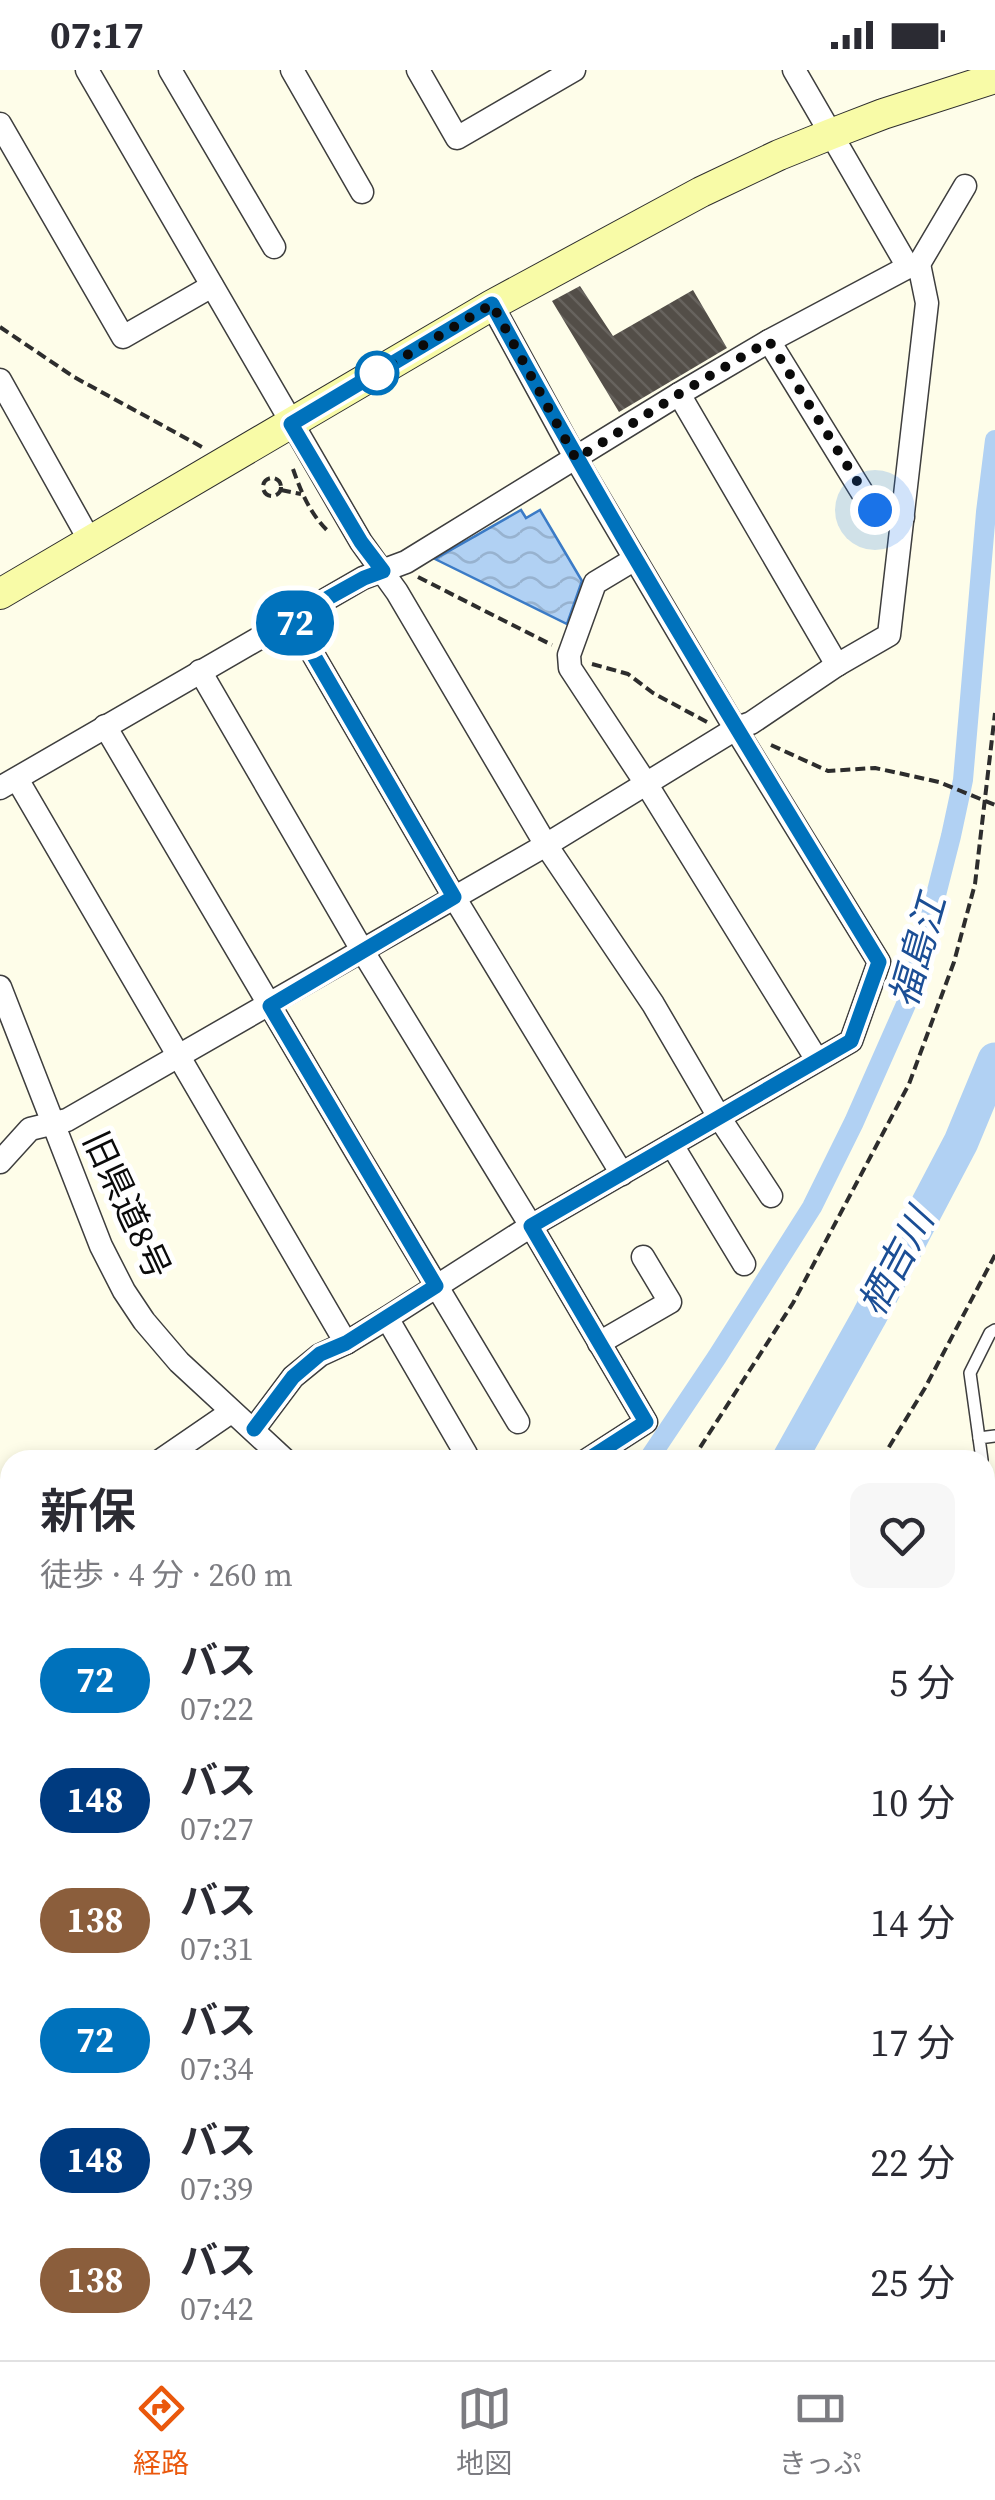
<!DOCTYPE html>
<html lang="ja">
<meta charset="utf-8">
<style>
:root{--surface:#fff;--page:#f7f7f7;--text:#2b2b33;--muted:#7c7c81;--line:#e1e1e2;--accent:#ea580c}
body{margin:0;font-family:"Source Serif 4","Noto Sans JP",serif;background:var(--page);color:var(--text);height:100vh;display:flex;flex-direction:column;font-size:38px;white-space:nowrap}
*{box-sizing:border-box;margin:0}
p{font-size:32px;color:var(--muted)}
.icon{flex:none;width:55px;height:55px;fill:none;stroke:currentColor;stroke-width:2;stroke-linecap:round;stroke-linejoin:round}
.map{position:relative;flex:1;overflow:hidden}
.details{position:absolute;left:0px;top:1380px;width:995px;height:910px;display:flex;flex-direction:column;background:var(--surface);border-radius:30px 30px 0 0;box-shadow:0 5px 15px #0003}
.details>*{flex:none}
.badge{padding:0 20px;border-radius:32px;font-size:35px;line-height:65px}
.you{position:absolute;width:50px;height:50px;margin:-25px;border:8px solid #fff;border-radius:50%;background:#1a73e8;box-shadow:0 0 0 15px #1a73e833}
.map>.badge{position:absolute;translate:-50% -50%;box-shadow:0 0 0 5px #fff}
.round{display:grid;place-items:center;flex:none;width:105px;height:105px;border-radius:20px;background:var(--page)}
.summary{display:flex;align-items:center;justify-content:space-between;height:170px;padding:0 40px}
h1{font-size:48px;font-weight:600;line-height:75px}
ul{padding:0;list-style:none}
li{display:flex;align-items:center;gap:30px;height:120px;padding:0 40px}
li div{flex:1}
li b{display:block;font-size:38px}
li em{font-style:normal}
li .badge{min-width:110px;font-weight:700;text-align:center}
.status{display:flex;justify-content:space-between;align-items:center;height:70px;padding:0 50px;background:var(--surface);direction:ltr}
.status svg{height:28px;fill:currentColor}
.tabs{display:flex;justify-content:space-around;align-items:center;height:140px;border-top:2px solid var(--line);background:var(--surface);font-size:28px;color:var(--muted)}
.tabs a{display:grid;justify-items:center;gap:5px}
.tabs .on{color:var(--accent)}
.map>svg:first-child{display:block}
</style>
<div class="status"><b>07:17</b><svg viewBox="0 0 49 12"><path d="M0 12V9h3v3zM5 12V6h3v6zM10 12V3h3v9zM15 12V0h3v12zM26 1h20v11H26zM47 4h2v5h-2z"/></svg></div>
<div class="map">
<svg width="995" height="2290" viewBox="0 0 995 2290">
<defs>
<pattern id="water-waves" width="16" height="10" patternUnits="userSpaceOnUse" patternTransform="scale(2.5)"><rect width="16" height="10" fill="#b1d1f3"/><path d="M0 5q4-4 8 0t8 0" fill="none" stroke="#97b2cf"/></pattern>
<pattern id="building-back-hatch" width="6" height="6" patternUnits="userSpaceOnUse" patternTransform="scale(2.5)"><rect width="6" height="6" fill="#534e48"/><path d="M-1 5l2 2M0 0l6 6M5-1l2 2" fill="none" stroke="#67635e"/></pattern>
</defs>
<rect width="100%" height="100%" fill="#fefde9"/>
<polygon fill="url(#water-waves)" stroke="#3b7bc6" stroke-width="2.5" points="521,440 526,448 540,440 582,511 567,554 435,489"/>
<g fill="none" stroke-linecap="round" stroke-linejoin="round">
<g stroke="#b1d1f3" stroke-width="20">
<polyline points="648,1390 717,1287 812,1137 854,1052 911,923 951,766 963,710 986,442 995,370"/>
<polyline points="0,1856 10,1852"/>
</g>
<g stroke="#b1d1f3" stroke-width="35">
<polyline points="789,1390 869,1247 961,1072 995,990"/>
<polyline points="0,1985 10,1985"/>
</g>
</g>
<polygon fill="url(#building-back-hatch)" points="580,216 613,266 693,220 727,278 619,342 552,231"/>
<g fill="none" stroke-linecap="round" stroke-linejoin="round">
<g stroke="#3e3e3e" stroke-width="14">
<g id="lane">
<polyline points="979,1368 970,1303 990,1263 995,1260"/>
<polyline points="982,1390 979,1368 995,1366"/>
<polyline points="985,1419 995,1515"/>
<polyline points="985,1747 995,1760"/>
</g>
</g>
<g stroke="#3e3e3e" stroke-width="25">
<g id="street">
<polyline points="87,0 361,472 397,522 546,775 653,934 719,1047 771,1126"/>
<polyline points="170,0 274,177"/>
<polyline points="292,0 362,122"/>
<polyline points="418,0 457,68 574,0"/>
<polyline points="794,0 908,197"/>
<polyline points="0,54 123,267 212,216"/>
<polyline points="919,194 965,116"/>
<path d="M769,271l96,156c12,14 20,18 38,20"/>
<polyline points="0,310 90,471"/>
<polyline points="679,324 837,595"/>
<polyline points="635,489 595,513 569,585 570,598 647,715 817,990"/>
<polyline points="292,548 454,827 622,1104"/>
<polyline points="200,601 362,880 531,1156 646,1352 587,1390"/>
<polyline points="105,656 358,1085 518,1352"/>
<polyline points="17,709 346,1273"/>
<polyline points="0,718 363,508 406,492 679,324 769,271 908,197 919,194 927,233 889,565 837,595 751,653 737,658 546,775 67,1050 30,1059 0,1092"/>
<polyline points="0,917 101,1176 124,1221 144,1251 179,1292 285,1390"/>
<polyline points="672,1075 744,1194"/>
<polyline points="387,1248 466,1384"/>
<polyline points="599,1273 670,1232 643,1187"/>
<polyline points="254,1359 293,1307 320,1285 346,1273 387,1248 531,1156 851,971 879,892 729,648 576,389 492,235"/>
<polyline points="161,1390 231,1342"/>
<polyline points="0,1439 10,1452"/>
<polyline points="985,1574 995,1570"/>
<polyline points="0,1716 10,1713"/>
<polyline points="985,1719 995,1713"/>
<polyline points="985,1919 995,1927"/>
<polyline points="985,2084 995,2090"/>
<polyline points="790,2280 801,2290"/>
<polyline points="179,2290 184,2280"/>
</g>
</g>
<g stroke="#2d2d2d" stroke-width="32">
<g id="secondary">
<polyline points="0,524 492,235 701,122 779,85 831,64 883,44 995,8"/>
<polyline points="427,2290 436,2280"/>
</g>
</g>
<g stroke="#2d2d2d" stroke-width="4" stroke-dasharray="10 5" stroke-linecap="butt">
<polyline points="0,257 74,307 202,377"/>
<path d="M293,399c8,23 18,47 37,64"/>
<circle cx="272" cy="417" r="9"/>
<polyline points="281,420 301,424"/>
<polyline points="418,507 552,575"/>
<polyline points="592,594 628,604 653,623 707,652"/>
<polyline points="771,675 828,701 875,698 903,704 939,712 995,735"/>
<polyline points="692,1390 793,1233 909,1014 954,892 975,814 995,643"/>
<polyline points="881,1390 925,1318 995,1185"/>
<polyline points="0,2078 10,2074"/>
</g>
<use href="#lane" stroke="#fff" stroke-width="11"/>
<use href="#street" stroke="#fff" stroke-width="22"/>
<use href="#secondary" stroke="#f8fba7" stroke-width="30"/>
<g stroke="#b3382a" stroke-width="10">
<g id="rail">
<polyline points="985,1600 995,1595"/>
<polyline points="985,1641 995,1635"/>
<polyline points="0,2123 10,2118"/>
<polyline points="0,2148 10,2142"/>
<polyline points="0,2189 10,2184"/>
</g>
</g>
<use href="#rail" stroke="#fff" stroke-width="6" stroke-dasharray="19" stroke-linecap="butt"/>
</g>
<g fill="none" stroke-linecap="round" stroke-linejoin="round">
<g stroke="#fff" stroke-width="22">
<path id="line" d="M254,1359l39,-52 27,-23 26,-11 90,-57 -166,-280 184,-109 -162,-279 72,-40 19,-7 -22,-29 -70,-118 201,-120c121,225 255,441 387,658l-28,79 -320,185 115,196 -59,38"/>
</g>
<use href="#line" stroke="#0072bc" stroke-width="15"/>
<polyline stroke="#0b0b0b" stroke-width="10" stroke-dasharray="0 18" points="377,303 492,234 576,389 679,324 769,271 875,440"/>
</g>
<circle fill="#fff" stroke="#0072bc" stroke-width="5" cx="377" cy="303" r="20"/>
<g text-anchor="middle" stroke-width="10" stroke-linejoin="round" paint-order="stroke">
<g font-size="35" fill="#0b0b0b" stroke="#fff">
<text transform="translate(127 1135) rotate(65)" y="12">旧県道8号</text>
</g>
<g font-size="38" font-style="italic" fill="#1b4e95" stroke="#fff">
<text transform="translate(918 881) rotate(-74)" y="13">福島江</text>
<text transform="translate(896 1192) rotate(-62)" y="13">栖吉川</text>
</g>
</g>
</svg>
<div class="you" style="left:875px;top:440px"></div>
<b class="badge" style="left:295px;top:553px;background:#0072bc;color:#fff">72</b>
<section class="details">
<div class="summary"><div><h1>新保</h1><p>徒歩 · 4 分 · 260 m</p></div><a class="round"><svg class="icon" aria-label="heart" viewBox="0 0 24 24"><path d="M12 20l-8-8c-3-5 5-10 8-4 3-6 11-1 8 4z"/></svg></a></div>
<ul>
<li><span class="badge" style="background:#0072bc;color:#fff">72</span><div><b>バス</b><p>07:22</p></div><em>5 分</em></li>
<li><span class="badge" style="background:#003b80;color:#fff">148</span><div><b>バス</b><p>07:27</p></div><em>10 分</em></li>
<li><span class="badge" style="background:#8b5e3c;color:#fff">138</span><div><b>バス</b><p>07:31</p></div><em>14 分</em></li>
<li><span class="badge" style="background:#0072bc;color:#fff">72</span><div><b>バス</b><p>07:34</p></div><em>17 分</em></li>
<li><span class="badge" style="background:#003b80;color:#fff">148</span><div><b>バス</b><p>07:39</p></div><em>22 分</em></li>
<li><span class="badge" style="background:#8b5e3c;color:#fff">138</span><div><b>バス</b><p>07:42</p></div><em>25 分</em></li>
</ul>
</section>
</div>
<nav class="tabs">
<a class="on"><svg class="icon" aria-label="directions" viewBox="0 0 24 24"><path d="M12 3l9 9-9 9-9-9zM9 14v-3h6M13 9l2 2-2 2"/></svg>経路</a>
<a><svg class="icon" aria-label="map" viewBox="0 0 24 24"><path d="M3 6l6-2 6 2 6-2v14l-6 2-6-2-6 2zM9 4v14M15 6v14"/></svg>地図</a>
<a><svg class="icon" aria-label="tickets" viewBox="0 0 24 24"><path d="M3 7h18v10H3zM15 7v10"/></svg>きっぷ</a>
</nav>
